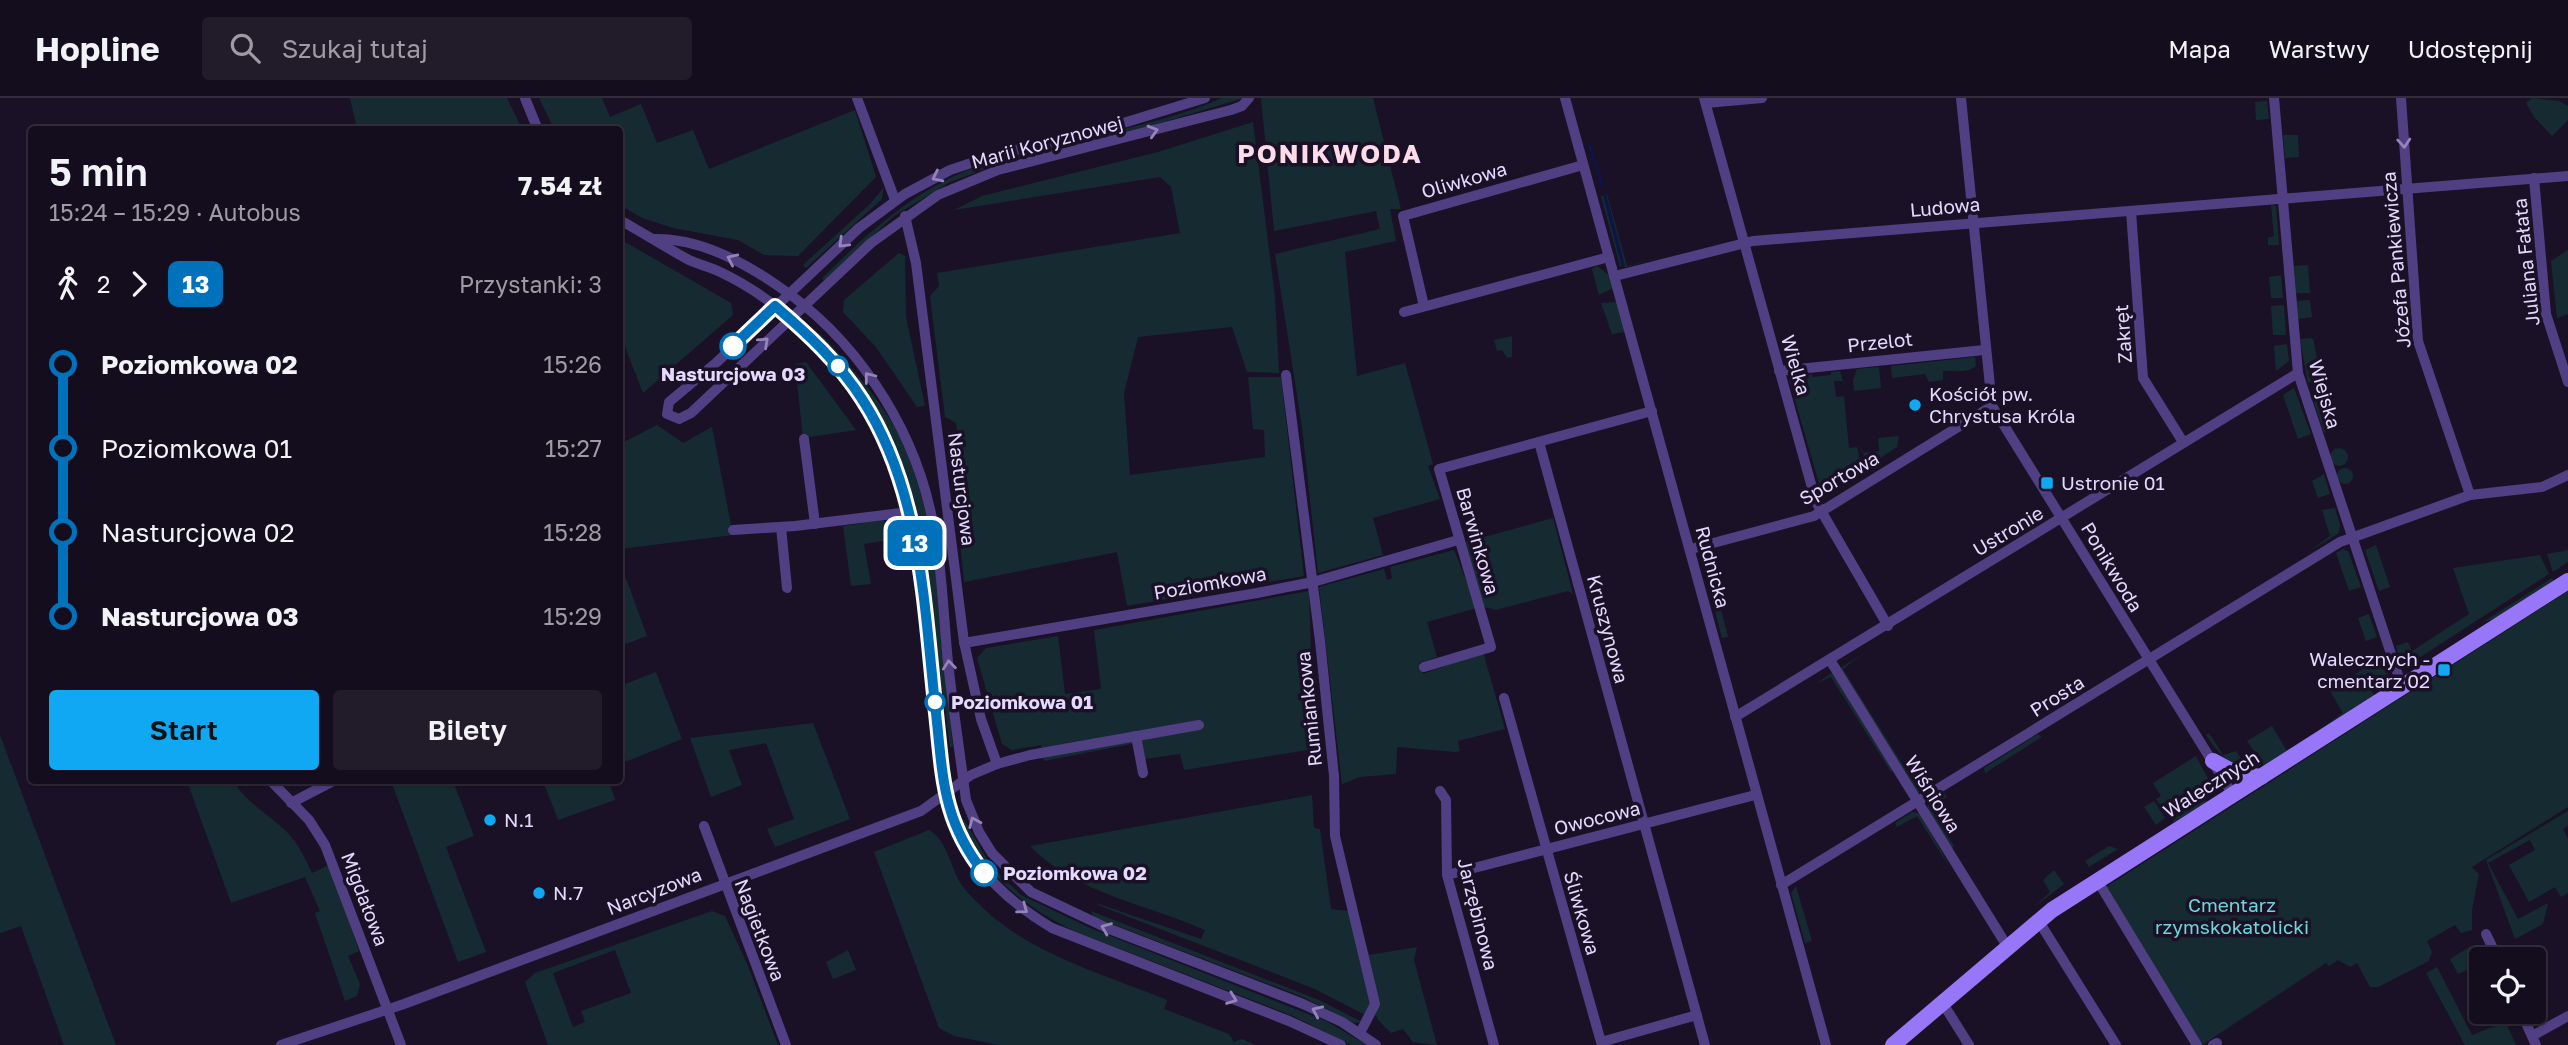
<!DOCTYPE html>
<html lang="pl">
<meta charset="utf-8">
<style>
:root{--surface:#140d1d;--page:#211b2a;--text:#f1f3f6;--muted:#9d9ca4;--line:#332d3b;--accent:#10a8f2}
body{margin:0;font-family:"Golos Text",sans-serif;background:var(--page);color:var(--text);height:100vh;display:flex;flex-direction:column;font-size:26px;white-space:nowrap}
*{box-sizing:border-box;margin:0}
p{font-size:23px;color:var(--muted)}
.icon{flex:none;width:38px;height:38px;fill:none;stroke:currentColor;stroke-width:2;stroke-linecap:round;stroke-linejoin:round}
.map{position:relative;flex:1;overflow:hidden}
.side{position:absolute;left:28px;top:28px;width:595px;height:658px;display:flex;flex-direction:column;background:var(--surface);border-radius:7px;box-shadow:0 2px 5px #0004,0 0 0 2px var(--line)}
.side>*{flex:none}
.badge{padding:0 14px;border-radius:10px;font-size:24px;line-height:46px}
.tools{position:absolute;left:2469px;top:849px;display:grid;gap:14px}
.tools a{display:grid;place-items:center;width:77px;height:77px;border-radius:7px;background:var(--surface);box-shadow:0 2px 5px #0004,0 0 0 2px var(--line);font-size:35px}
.map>.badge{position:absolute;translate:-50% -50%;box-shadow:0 0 0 4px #fff}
.legs{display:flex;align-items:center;gap:10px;height:77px;padding:0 21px;font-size:23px}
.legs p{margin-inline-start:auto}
.overview{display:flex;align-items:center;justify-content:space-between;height:119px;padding:0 21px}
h1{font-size:38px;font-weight:600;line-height:52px}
.primary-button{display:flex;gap:14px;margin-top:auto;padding:14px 21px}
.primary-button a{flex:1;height:80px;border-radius:7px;background:var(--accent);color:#111;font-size:28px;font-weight:600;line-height:80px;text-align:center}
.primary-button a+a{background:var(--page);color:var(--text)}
ul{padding:0 21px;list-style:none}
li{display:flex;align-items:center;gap:24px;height:84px;font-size:26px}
li i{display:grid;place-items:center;width:10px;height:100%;margin:0 9px;background:currentColor}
li i::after{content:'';width:18px;height:18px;margin:-9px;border:5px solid;border-radius:50%;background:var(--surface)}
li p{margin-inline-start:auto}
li:first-child i{background:linear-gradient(#0000 50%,currentColor 0)}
li:last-child i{background:linear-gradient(currentColor 50%,#0000 0)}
header{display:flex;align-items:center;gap:42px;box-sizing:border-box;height:98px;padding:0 35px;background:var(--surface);border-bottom:2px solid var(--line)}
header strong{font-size:33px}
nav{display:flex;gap:38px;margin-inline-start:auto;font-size:24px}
.search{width:490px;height:63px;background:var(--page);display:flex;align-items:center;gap:18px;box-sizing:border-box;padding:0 24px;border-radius:7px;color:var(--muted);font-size:26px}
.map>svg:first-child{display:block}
</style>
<header>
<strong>Hopline</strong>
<div class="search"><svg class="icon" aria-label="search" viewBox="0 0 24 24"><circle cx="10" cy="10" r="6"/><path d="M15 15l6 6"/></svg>Szukaj tutaj</div>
<nav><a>Mapa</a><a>Warstwy</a><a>Udostępnij</a></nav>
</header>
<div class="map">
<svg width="2568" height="947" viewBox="0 0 2568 947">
<rect width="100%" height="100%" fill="#1a1127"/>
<g fill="#152b31" fill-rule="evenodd">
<polygon points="350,0 507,0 522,31 357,31"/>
<polygon points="539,0 602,0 610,19 641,6 657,45 693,32 709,71 855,12 876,79 798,158 764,157 738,142 673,130 642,120 620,107 620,32 554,31"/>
<path d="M1222,0h22l-131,39 -100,22 -63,23 -56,34 -70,65 -2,-3c42,-41 84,-81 139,-105 83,-35 178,-38 261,-75z"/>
<polygon points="1261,0 1373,0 1401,111 1390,111 1396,143 1345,154 1357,278 1405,265 1433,366 1428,368 1440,401 1373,420 1383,457 1318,475 1302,329 1275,156 1380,131 1376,113 1274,133"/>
<polygon points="2532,0 2559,3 2568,8 2568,22 2552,38 2534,19 2526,5"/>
<polygon points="2267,3 2269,21 2256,22 2255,4"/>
<polygon points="1253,24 1275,199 1279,275 1247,274 1232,229 1138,239 1124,295 1130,377 1265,359 1264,332 1253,331 1248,279 1281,279 1304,478 1127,508 1117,454 964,484 951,350 958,342 956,325 945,319 930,198 939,188 937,175 1180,135 1171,89 1160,79 954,112 982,98 1158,54"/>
<polygon points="2283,37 2298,37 2299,59 2285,60"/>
<polygon points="884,89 882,101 806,170 803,167 870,106"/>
<polygon points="1607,96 1627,168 1673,156 1626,169 1620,168 1601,98"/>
<polygon points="2271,107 2276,108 2279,147 2268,147 2268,140 2274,138"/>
<polygon points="620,141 731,205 733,217 643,295 620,236"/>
<polygon points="2568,152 2568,216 2557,220 2551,163"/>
<polygon points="899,155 905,158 906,219 925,308 917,309 876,249 843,214 844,202"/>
<polygon points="2308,167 2310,195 2296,195 2294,168"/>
<polygon points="1597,168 1609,177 1613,190 1599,197 1592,171"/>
<polygon points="2281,177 2283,200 2271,200 2269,179"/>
<polygon points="2310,202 2312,219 2298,221 2297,203"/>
<polygon points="1617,204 1625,234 1612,236 1601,205"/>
<polygon points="2284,207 2286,237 2273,237 2271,208"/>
<path d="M819,235c26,25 70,77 84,110 38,84 40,211 50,304h-3c-5,-43 -12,-84 -20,-127 -6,-31 -7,-63 -11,-95 -11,-73 -51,-138 -102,-190z"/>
<polygon points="1512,238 1512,259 1507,260 1502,252 1497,253 1494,242"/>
<polygon points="2313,240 2321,281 2308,285 2300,241"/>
<polygon points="2287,246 2289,263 2276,273 2274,248"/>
<path d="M1975,259l1,9c-9,8 -23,4 -33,5v9l-14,2 -4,-8 -33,4 -1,-12z"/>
<polygon points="806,264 856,332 803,340 795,266"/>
<polygon points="1879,269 1881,290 1854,293 1853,282 1857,271"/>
<polygon points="1840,273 1843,283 1834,283 1836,299 1844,298 1849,350 1857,349 1862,371 1822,396 1789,281 1812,276 1812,279 1831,277 1831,274"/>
<polygon points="2294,290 2311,336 2298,341 2283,297"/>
<polygon points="2326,297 2337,329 2324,335 2313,301"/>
<polygon points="657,327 683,345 712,329 733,437 620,451 620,346"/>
<polygon points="1899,338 1897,349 1868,368 1860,347 1862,355 1879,353 1878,340"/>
<circle cx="2339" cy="359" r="9"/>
<circle cx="2345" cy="378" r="8"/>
<polygon points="2324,376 2330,396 2318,400 2312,383"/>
<polygon points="2335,410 2340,427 2339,435 2308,454 2330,438 2322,412"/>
<polygon points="1553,420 1573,496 1568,493 1496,512 1484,509 1466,444"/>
<polygon points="883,422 896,441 864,446 871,486 851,488 843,428"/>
<polygon points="2376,447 2390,489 2379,493 2365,452"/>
<polygon points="2343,451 2348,453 2361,489 2349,493 2336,455"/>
<polygon points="1454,452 1477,510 1427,524 1437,559 1419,565 1423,576 1483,554 1505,631 1458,643 1460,653 1456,654 1397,649 1396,676 1360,679 1342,686 1319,489 1384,471 1387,482 1392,480 1390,469"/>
<polygon points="2568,452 2568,464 2553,474 2547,456"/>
<polygon points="2540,457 2549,476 2414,563 2400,561 2396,548 2408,544 2412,553 2469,516 2453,470"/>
<polygon points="620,464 647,538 620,548"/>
<polygon points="2552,480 2554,484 2500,519 2483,524"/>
<polygon points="1309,493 1314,651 1184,672 1180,656 1145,661 1142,644 1044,663 1041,647 1012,652 1002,646 977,560 986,550 1058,538 1065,596 1101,591 1094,532"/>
<polygon points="2568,493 2568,709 2472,769 2479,776 2472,812 2472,832 2461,835 2455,827 2427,843 2432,854 2429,863 2378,889 2370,889 2357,865 2350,869 2338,862 2329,868 2326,865 2202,947 2106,789"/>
<polygon points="1720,508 1728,539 1722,540 1714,510"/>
<polygon points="2369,516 2377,539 2366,543 2358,520"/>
<polygon points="2382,555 2391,586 2382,593 2382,589 2376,585 2370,590 2374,597 2315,635 2343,615 2330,593 2372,565 2371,559"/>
<polygon points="1861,557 1843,571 1919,693 1945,678 1917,696 1839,571"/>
<polygon points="656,574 682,641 620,666 620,588"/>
<polygon points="1832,575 1895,672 1891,674 1831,579 1817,585"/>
<polygon points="813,625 850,721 775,749 767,731 794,721 766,645 729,652 742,687 711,699 690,640"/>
<polygon points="2272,628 2287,653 2264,668 2247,643"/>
<path d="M2209,635l14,22 13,-4 8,12 14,6c-27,-1 -38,-13 -52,-34z"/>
<polygon points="2038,636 2042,639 1985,675 1984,670"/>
<polygon points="0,637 116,947 64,947 21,828 0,835"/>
<polygon points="2196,658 2213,690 2168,718 2156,701 2161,698 2153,685"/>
<path d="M187,683h47c8,18 37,36 52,50 12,12 19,27 26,42l17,-8 30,86 -11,5 12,28 -3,12 -12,5 -30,-88 5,-2 -15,-34 -74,26z"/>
<polygon points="391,683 453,683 474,738 446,749 486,854 458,864"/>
<polygon points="543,683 609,683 615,702 558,722"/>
<polygon points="1944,694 1947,699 1930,710 1954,748 1951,751 1927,711 1929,704"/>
<path d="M1312,697l2,33 6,1 11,80 26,3 12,43 48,-8 -3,13 23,85 -24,-3 -10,-13 -12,4 -13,-13 -7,-14 -4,10 -52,-27 -217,-84 -2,-2 105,36 4,-9c-60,-27 -127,-35 -175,-84z"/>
<polygon points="2201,701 2209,704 2174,724 2172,720"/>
<polygon points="2154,703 2165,720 2156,727 2144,709"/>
<polygon points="2568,713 2568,728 2563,731 2568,741 2568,795 2561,799 2555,789 2529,804 2509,767 2535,752 2530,742 2488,765 2518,821 2548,805 2543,826 2515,841 2486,762"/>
<polygon points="1912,714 1920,715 1952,773 1917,718 1897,729 1895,725"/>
<path d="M964,721l27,47 30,29 69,33 236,93 41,24h-16l-58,-29 -219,-85c-51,-25 -92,-57 -113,-111z"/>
<path d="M929,732c18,10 21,36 32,54 6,9 15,17 22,24 49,47 123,67 184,92l-3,9 65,25 5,8 8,-3 14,6h-257l-45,-9 -15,-8 -65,-176z"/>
<polygon points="2109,748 2118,751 2089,769 2085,763"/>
<polygon points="2054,772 2064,786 2034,809 2050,794 2043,782"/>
<polygon points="1796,788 1812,843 1805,845 1791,795"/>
<path d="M712,813l13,5 23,50 30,79h-230l-23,-63 10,-9zM615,852l16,43 -50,18 4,11 -12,5 -20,-54z"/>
<polygon points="1091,813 1319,902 1362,924 1354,925 1303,899 1094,819"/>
<polygon points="2471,848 2481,872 2481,894 2472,870 2458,876 2450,861"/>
<polygon points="848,852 856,872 833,881 826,864"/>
<polygon points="2437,869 2472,937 2495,928 2490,914 2501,914 2516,947 2465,947 2426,875"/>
</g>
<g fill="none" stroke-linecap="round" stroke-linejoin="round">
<g stroke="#0e1544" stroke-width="3.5">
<polyline points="1590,48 1597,69"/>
<polyline points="1598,73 1602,87"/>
<polyline points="1605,98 1623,167"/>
</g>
<g stroke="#513f83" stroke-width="10">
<polyline points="525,0 538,32"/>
<polyline points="857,0 895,102"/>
<polyline points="1205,0 1120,26 995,57 950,72 905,96 859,130 717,264 669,304 667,316 679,321 691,315 871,145 938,97 998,72 1231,12 1242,8 1249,0"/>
<polyline points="1565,0 1826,947"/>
<polyline points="1704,0 1816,404 1888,528"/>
<polyline points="1961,0 1992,308 2233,697"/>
<polyline points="2274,0 2298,275 2399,580 2405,588"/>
<polyline points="2401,0 2418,243 2470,397"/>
<polyline points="1706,5 1762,0"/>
<polyline points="2534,80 2546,216 2568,284"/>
<polyline points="2131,113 2143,280 2183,344"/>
<polyline points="905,118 916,165 964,544 981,621 997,666"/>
<path d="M620,122c23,13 45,27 69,40 9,4 20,7 29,11 54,25 101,68 136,116 67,92 70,215 82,325 4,39 3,77 20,114 20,46 53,76 96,102l237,93 52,24"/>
<path d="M655,141c44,-1 87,22 123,47 75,50 132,135 152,223 12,50 13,103 18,153 5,46 12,92 18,138l13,32 13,21 39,39 76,36 196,76 39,18 34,23"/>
<polyline points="1615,178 1753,143 2568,78"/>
<polyline points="1424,208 1403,118 1583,67"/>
<polyline points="1404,214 1609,159"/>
<polyline points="1779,273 1984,252"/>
<polyline points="1286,277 1320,543 1334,678 1335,738 1375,906 1360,935"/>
<polyline points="804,341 815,426"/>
<polyline points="1539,344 1705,947"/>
<polyline points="781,429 787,490"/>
<polyline points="733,432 795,428 909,414"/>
<polyline points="1691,451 1814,418 1992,308"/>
<polyline points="964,545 1257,495 1313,484 1458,442"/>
<polyline points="1830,562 2007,848"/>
<polyline points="1424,569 1491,549 1439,371 1652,313"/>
<polyline points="1504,600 1601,944 1697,917"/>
<polyline points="1735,619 2298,275"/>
<polyline points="1136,638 1143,675"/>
<polyline points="270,682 309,722 325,747 401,947"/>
<polyline points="1440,693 1446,702 1447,777 1494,947"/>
<polyline points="291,705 335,682"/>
<polyline points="704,728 786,947"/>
<polyline points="1447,777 1755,697"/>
<polyline points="2097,782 2197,947"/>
<polyline points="1781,787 2340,444 2470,397 2542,389 2568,377"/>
<polyline points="2038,822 2116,947"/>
<polyline points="2486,836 2498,861"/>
<polyline points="1942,904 1969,947"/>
<polyline points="2521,914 2536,947"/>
<polyline points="2532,938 2568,918"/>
<polyline points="281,947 404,906 921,713 971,677 997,666 1030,657 1199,627"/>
<polyline points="2213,947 2217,945"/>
</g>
<g stroke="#9776f7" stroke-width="16">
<polyline points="2213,663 2237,676 2261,679"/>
<polyline points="1893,947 2052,812 2568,483"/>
</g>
</g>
<defs><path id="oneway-chevron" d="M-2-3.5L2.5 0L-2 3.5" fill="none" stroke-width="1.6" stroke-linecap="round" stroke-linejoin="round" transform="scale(1.75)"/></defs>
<g stroke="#9484ba">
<use href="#oneway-chevron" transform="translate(1153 33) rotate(-16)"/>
<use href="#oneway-chevron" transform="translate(2404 45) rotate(86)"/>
<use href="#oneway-chevron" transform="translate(937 79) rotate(154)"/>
<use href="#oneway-chevron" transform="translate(843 145) rotate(136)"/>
<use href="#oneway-chevron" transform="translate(732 161) rotate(-155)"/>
<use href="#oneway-chevron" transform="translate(764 244) rotate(-43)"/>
<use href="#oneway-chevron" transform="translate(869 279) rotate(-128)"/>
<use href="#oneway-chevron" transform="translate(949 567) rotate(-96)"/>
<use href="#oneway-chevron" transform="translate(974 724) rotate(-114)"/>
<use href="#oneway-chevron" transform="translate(1023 811) rotate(36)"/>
<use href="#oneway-chevron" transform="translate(1106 830) rotate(-158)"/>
<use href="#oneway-chevron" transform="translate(1232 901) rotate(21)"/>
<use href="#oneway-chevron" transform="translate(1317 913) rotate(-156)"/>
</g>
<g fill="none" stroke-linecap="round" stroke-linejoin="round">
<g stroke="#fff" stroke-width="16">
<path id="line-1" d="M733,248l42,-40c33,28 64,57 87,93 60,92 62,209 74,314 7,63 6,107 48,160"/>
</g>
<use href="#line-1" stroke="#0072bc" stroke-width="10"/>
</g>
<g fill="#fff" stroke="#0072bc" stroke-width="3.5">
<circle cx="733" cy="248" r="12"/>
<circle cx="838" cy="268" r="9"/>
<circle cx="935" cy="604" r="9"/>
<circle cx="984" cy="775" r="12"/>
</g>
<g fill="#10a8f2" stroke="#1a1127" stroke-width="2.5">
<circle cx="1915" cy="307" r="7"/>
<rect x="2040" y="378" width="14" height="14" rx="3.5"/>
<rect x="2437" y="565" width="14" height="14" rx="3.5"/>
<circle cx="490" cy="722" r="7"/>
<circle cx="539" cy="795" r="7"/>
</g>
<g text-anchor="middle" stroke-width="7" stroke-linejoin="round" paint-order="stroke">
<g font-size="19" fill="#e5d9fd" stroke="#1a1127">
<text transform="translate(1047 44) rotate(-15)" y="7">Marii Koryznowej</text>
<text transform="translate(1464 82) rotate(-16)" y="7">Oliwkowa</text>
<text transform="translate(1945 109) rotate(-5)" y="7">Ludowa</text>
<text transform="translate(2396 162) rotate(-95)" y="7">Józefa Pankiewicza</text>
<text transform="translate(2526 164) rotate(-96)" y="7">Juliana Fałata</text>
<text transform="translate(2123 236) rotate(-94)" y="7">Zakręt</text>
<text transform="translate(1880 244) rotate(-6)" y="7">Przelot</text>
<text transform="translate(1796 267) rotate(74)" y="7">Wielka</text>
<text transform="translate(2325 296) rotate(74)" y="7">Wiejska</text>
<text transform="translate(1839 380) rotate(-30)" y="7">Sportowa</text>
<text transform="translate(962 391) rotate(83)" y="7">Nasturcjowa</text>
<text transform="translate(2008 433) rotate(-31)" y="7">Ustronie</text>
<text transform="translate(1478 443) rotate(74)" y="7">Barwinkowa</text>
<text transform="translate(1713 469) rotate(75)" y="7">Rudnicka</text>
<text transform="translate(2112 469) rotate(59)" y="7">Ponikwoda</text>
<text transform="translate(1210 485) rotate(-10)" y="7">Poziomkowa</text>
<text transform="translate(1608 531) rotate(75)" y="7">Kruszynowa</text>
<text transform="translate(2057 598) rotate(-32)" y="7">Prosta</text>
<text transform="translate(1309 611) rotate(-96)" y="7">Rumiankowa</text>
<text transform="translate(2211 686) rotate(-32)" y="7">Walecznych</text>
<text transform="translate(1933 696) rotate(58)" y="7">Wiśniowa</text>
<text transform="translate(1597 720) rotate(-14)" y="7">Owocowa</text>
<text transform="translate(654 793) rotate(-21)" y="7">Narcyzowa</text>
<text transform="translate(365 801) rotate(69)" y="7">Migdałowa</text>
<text transform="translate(1582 815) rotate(74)" y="7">Śliwkowa</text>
<text transform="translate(1478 816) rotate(76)" y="7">Jarzębinowa</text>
<text transform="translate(760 832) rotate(69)" y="7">Nagietkowa</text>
</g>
<g font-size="19" font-weight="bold" fill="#e5d9fd" stroke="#1a1127" text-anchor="start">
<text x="733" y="283" text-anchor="middle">Nasturcjowa 03</text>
<text x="951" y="611">Poziomkowa 01</text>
<text x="1003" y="782">Poziomkowa 02</text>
</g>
<g font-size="19" fill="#e5d9fd" stroke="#1a1127" text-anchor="start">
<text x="1929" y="303">Kościół pw.<tspan x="1929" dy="22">Chrystusa Króla</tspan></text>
<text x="2061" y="392">Ustronie 01</text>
<text x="2430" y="568" text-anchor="end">Walecznych -<tspan x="2430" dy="22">cmentarz 02</tspan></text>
<text x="504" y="729">N.1</text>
<text x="553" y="802">N.7</text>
</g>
<g font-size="19" fill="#68dad7" stroke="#1a1127">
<text x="2232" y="814">Cmentarz<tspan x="2232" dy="22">rzymskokatolicki</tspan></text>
</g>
<g font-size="26" font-weight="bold" letter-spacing="2" fill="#fddbe9" stroke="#1a1127">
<text x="1330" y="65">PONIKWODA</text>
</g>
</g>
</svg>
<div class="tools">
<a><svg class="icon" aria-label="locate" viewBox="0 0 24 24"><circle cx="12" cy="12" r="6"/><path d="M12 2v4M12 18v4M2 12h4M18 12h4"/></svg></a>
</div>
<b class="badge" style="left:915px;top:445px;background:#0072bc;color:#fff">13</b>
<section class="side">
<div class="overview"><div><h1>5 min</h1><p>15:24 – 15:29 · Autobus</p></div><b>7.54 zł</b></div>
<div class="legs"><svg class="icon" aria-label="walk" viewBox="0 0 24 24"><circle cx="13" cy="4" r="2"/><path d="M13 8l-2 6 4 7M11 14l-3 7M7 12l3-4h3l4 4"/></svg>2<svg class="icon" aria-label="forward" viewBox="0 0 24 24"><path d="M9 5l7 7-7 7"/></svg><b class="badge" style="background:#0072bc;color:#fff">13</b><p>Przystanki: 3</p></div>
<ul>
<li><i style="color:#0072bc"></i><b>Poziomkowa 02</b><p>15:26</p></li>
<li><i style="color:#0072bc"></i><span>Poziomkowa 01</span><p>15:27</p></li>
<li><i style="color:#0072bc"></i><span>Nasturcjowa 02</span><p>15:28</p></li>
<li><i style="color:#0072bc"></i><b>Nasturcjowa 03</b><p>15:29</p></li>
</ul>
<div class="primary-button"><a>Start</a><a>Bilety</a></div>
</section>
</div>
